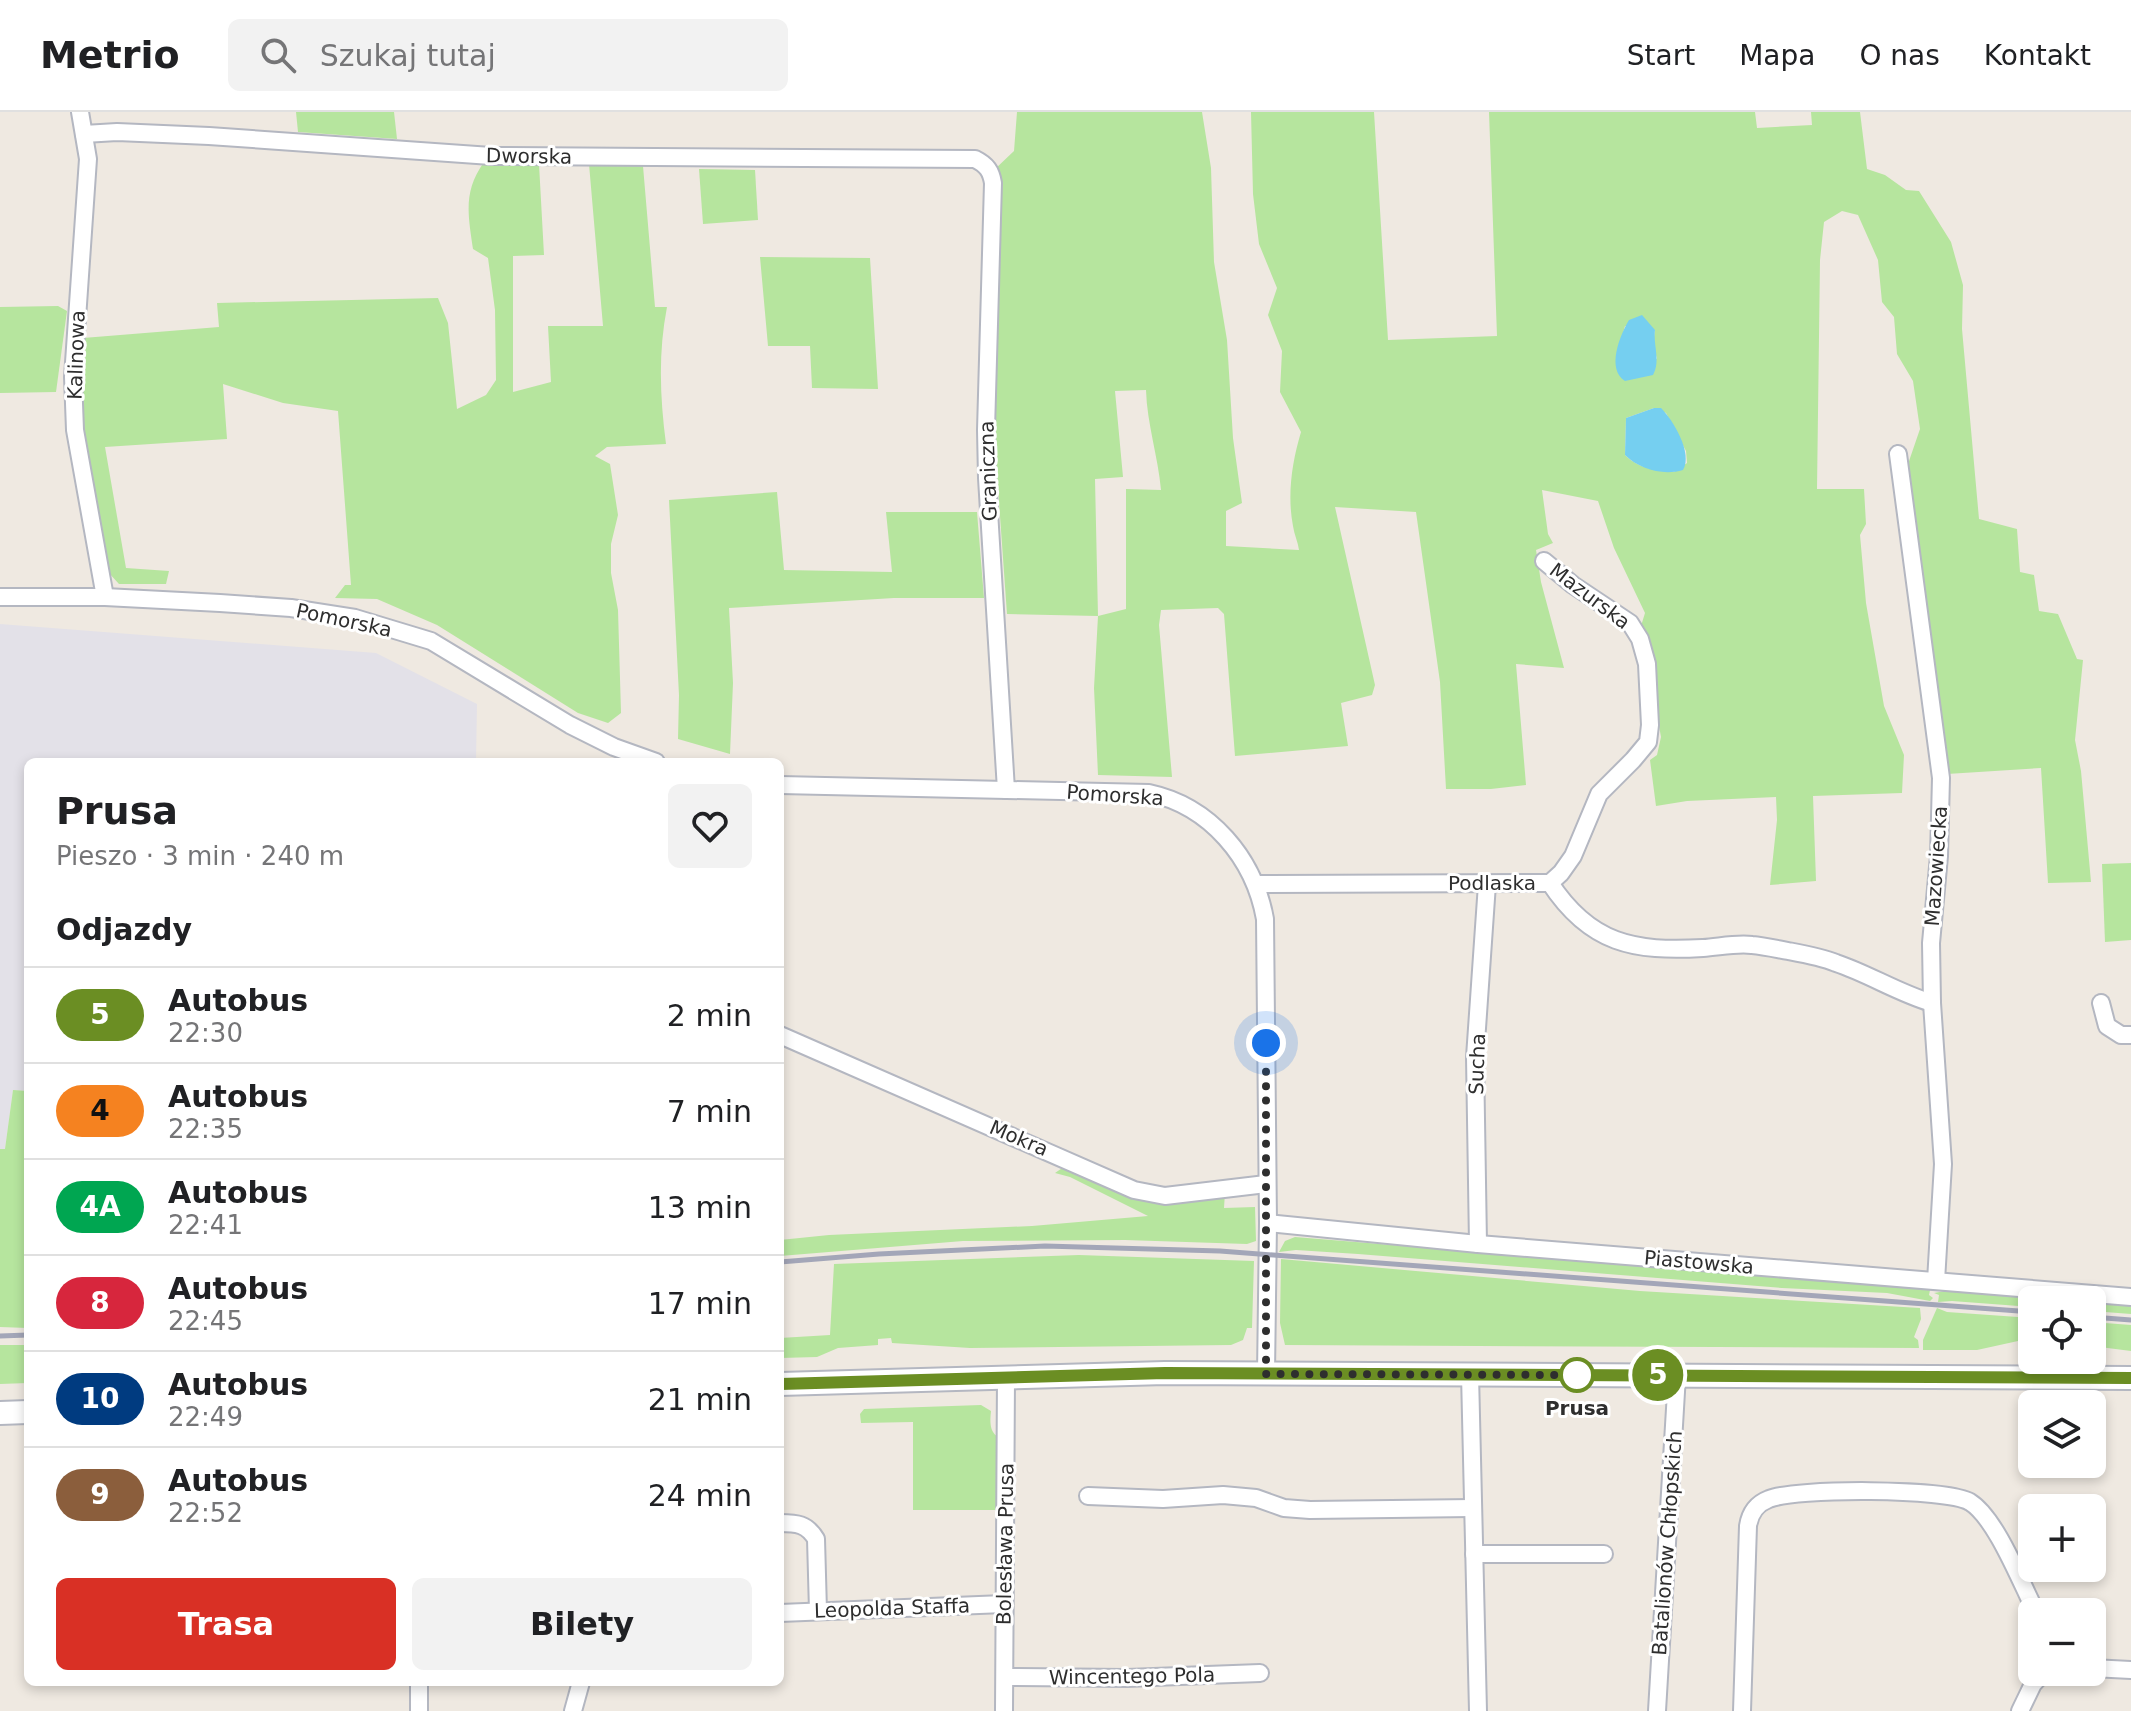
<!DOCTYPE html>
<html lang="pl">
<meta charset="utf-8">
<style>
:root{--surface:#fff;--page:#f2f2f2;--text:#202124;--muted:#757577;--line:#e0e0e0;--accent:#d93025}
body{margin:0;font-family:"DejaVu Sans",sans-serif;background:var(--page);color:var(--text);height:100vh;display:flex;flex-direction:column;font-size:30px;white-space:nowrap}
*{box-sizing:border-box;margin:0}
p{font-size:26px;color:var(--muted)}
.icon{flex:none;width:44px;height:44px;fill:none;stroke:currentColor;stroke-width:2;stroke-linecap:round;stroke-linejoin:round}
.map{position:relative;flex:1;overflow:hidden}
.side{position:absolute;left:24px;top:646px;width:760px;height:928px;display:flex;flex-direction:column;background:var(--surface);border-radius:12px;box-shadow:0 4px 12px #0003}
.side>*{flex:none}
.badge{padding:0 16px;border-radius:26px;font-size:28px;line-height:52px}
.fabs{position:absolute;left:2018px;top:1174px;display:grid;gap:16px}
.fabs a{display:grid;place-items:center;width:88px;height:88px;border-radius:12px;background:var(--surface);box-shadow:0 4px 12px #0003;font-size:40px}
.you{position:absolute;width:40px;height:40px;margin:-20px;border:6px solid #fff;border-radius:50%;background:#1a73e8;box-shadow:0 0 0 12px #1a73e833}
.map>.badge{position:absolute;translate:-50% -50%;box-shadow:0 0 0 4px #fff}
h2{padding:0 32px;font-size:30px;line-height:72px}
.round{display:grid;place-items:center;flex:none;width:84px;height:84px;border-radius:12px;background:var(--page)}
.head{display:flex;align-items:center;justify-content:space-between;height:136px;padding:0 32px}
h1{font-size:38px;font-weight:600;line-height:60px}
.cta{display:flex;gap:16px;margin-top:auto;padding:16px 32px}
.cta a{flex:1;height:92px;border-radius:12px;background:var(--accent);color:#fff;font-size:32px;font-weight:600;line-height:92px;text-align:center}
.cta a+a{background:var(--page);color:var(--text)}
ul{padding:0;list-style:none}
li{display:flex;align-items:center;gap:24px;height:96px;padding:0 32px;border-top:2px solid var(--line)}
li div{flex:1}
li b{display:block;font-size:30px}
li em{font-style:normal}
li .badge{min-width:88px;font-weight:700;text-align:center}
header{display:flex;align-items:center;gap:48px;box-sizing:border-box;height:112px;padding:0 40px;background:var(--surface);border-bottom:2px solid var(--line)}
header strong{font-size:38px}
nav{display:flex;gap:44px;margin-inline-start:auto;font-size:28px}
.search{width:560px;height:72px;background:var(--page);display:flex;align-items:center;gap:20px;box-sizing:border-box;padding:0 28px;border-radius:12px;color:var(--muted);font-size:30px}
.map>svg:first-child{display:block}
</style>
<header>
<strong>Metrio</strong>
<div class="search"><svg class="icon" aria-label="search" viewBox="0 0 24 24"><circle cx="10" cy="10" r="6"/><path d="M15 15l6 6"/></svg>Szukaj tutaj</div>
<nav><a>Start</a><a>Mapa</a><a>O nas</a><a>Kontakt</a></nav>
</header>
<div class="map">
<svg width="2131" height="1599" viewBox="0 0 2131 1599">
<rect width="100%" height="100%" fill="#efe9e1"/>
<polygon fill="#e3e1e8" points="0,512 376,541 477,592 476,650 28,650 28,979 13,978 5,1037 0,1037"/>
<g fill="#b6e59e" fill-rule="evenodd">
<polygon points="296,0 394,0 397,27 298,20"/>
<path d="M1017,0h185l9,56 3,94 13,78 6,98 9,65 -16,8v35l73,4c-1,-8 -5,-16 -6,-24 -6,-31 -1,-64 8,-94l-21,-40 2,-41 -14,-36 9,-27 -18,-44 -6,-50 -2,-82h123l14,228 109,-4 -8,-224h266l2,16 55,-3 -1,-13h49l7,57 18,6 21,15 13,1 32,51 12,43 -1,44 17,190 38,10 3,43 14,3 5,36 19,3 19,45 6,1 -8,80 6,31 10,111 -43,1 -7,-115 -94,6 -39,-310 12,-35 -7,-48 -16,-27 -3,-37 -12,-15 -4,-42 -20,-45 -16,-4 -18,11 -4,38 -3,229h47l2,35 -6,11 6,68 18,103 20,49 -2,38 -89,3 3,85 -46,4 7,-65 -1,-23 -89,4 -31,5 -6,-46 7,-5 4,-18 -20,-111 4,-13 -31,-65 -16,-47 -56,-11 6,44 5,9 -17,7 5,32 23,86 -48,-4 10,121 -35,4h-45l-6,-107 -24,-170 -81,-5 40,178 -3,10 -31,8 7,43 -113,10 -11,-142 -6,-6 -57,2 -2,15 13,152 -74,-2 -4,-87 4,-72 -91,-2 -16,-224 3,-220 20,-19zM1625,214l30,4 -2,13 4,16 -35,-22zM1146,278c1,34 12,66 15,100l-35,-1v120l-28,7 -3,-137 28,-2 -8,-86zM1654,296l12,5 20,38 1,12 -13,9c-19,-2 -35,-3 -49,-17l1,-37z"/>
<path d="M484,50l24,3 31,-1 5,91 -31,1v136l38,-10 -3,-56h55l-14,-162 54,2 12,141h12c-9,46 -7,91 -1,137l-59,3 -12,9 15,8 8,51 -7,29v29l7,37 3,103 -13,10 -30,-10 -141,-88 -60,-26 -42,-1 10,-13h6l-13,-174 -55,-8 -60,-19 4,55 -122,8 21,121 43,3 -3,13h-47l-11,-12c-15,-77 -36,-156 -25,-234l136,-11 -2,-24 221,-5 10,25 9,86 29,-14 10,-15 -1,-70 -7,-52 -15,-9c-5,-35 -10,-57 11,-87z"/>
<polygon points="699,57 755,58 758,108 703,112"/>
<polygon points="760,145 870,146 878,277 812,276 810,234 768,234"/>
<polygon points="58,194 67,199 56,280 0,281 0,195"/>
<polygon points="777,380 784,458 892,460 886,400 977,400 984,486 894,486 729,496 733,571 730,642 678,627 679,583 669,388"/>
<polygon points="2131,751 2131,828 2105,830 2102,752"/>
<polygon points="13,978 28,979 28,1216 0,1215 0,1037 5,1037"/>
<polygon points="1068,1052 1152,1090 1225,1080 1224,1096 1255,1095 1256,1129 1247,1132 1125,1128 963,1129 780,1144 780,1128 829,1123 1032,1114 1148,1104 1070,1065 1055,1061"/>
<polygon points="1295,1125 1924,1177 1930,1178 1929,1183 1933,1186 1930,1189 1887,1181 1782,1176 1358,1142 1296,1138 1279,1140 1285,1129"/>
<polygon points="1079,1143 1254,1149 1252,1216 1247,1216 1243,1228 1231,1233 970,1236 892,1231 891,1226 878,1227 878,1233 838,1236 817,1245 780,1246 780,1226 830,1223 834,1152"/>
<polygon points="1281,1147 1640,1179 1920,1196 1921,1207 1914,1225 1918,1228 1919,1236 1285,1233 1280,1211"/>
<polygon points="1950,1178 2073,1188 2032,1188 2032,1195 1952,1189 1938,1190 1939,1183 1934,1181"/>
<polygon points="2092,1190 2131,1193 2131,1202 2092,1199"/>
<polygon points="1937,1196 1947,1200 2032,1206 2032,1230 2018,1229 1977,1238 1923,1238 1923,1228"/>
<polygon points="2092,1210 2131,1213 2131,1239 2092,1234"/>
<polygon points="0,1233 28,1233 28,1271 0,1272"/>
<path d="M981,1293l10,6c-1,10 -2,22 9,27v72h-87v-88l-52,1 -1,-9 4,-5z"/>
</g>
<g fill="#75cff0">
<path d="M1642,203l13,15c-2,15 6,31 -2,45l-28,6c-19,-12 -5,-46 4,-61z"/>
<path d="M1654,296h7c12,12 32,45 22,62 -20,6 -44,-1 -58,-15l1,-37z"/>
</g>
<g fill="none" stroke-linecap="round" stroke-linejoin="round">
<g stroke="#b4b7c1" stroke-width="20">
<g id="minor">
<polyline points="80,0 88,47 73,265 75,318 105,485"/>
<path d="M84,22l33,-2 92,4 282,20 484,3c12,6 16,12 18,24l-7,247 1,48 19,312"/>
<polyline points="1898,342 1941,666 1939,744 1931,831 1932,891 1943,1052 1936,1169"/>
<polyline points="1544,449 1573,473 1630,511 1640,527 1647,552 1650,613 1648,630 1633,648 1599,682 1573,744 1561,761 1550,771"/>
<polyline points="0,485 105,485 220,491 291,496 355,506 431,529 570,613 614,635 656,650"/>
<path d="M780,673l369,8c61,13 105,65 116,126l3,304 -2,151"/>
<path d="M1550,771c40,61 84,69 153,65 16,-1 33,-5 49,-3 12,1 25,4 36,6 16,3 33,6 48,12 33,11 62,30 96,40"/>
<polyline points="1256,772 1550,771"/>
<polyline points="2101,891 2107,914 2121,923 2131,923"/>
<polyline points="780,923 1134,1078 1165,1084 1266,1072"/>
<polyline points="1268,1111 1478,1132 2131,1185"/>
<polyline points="1478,1132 1475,945 1487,772"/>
<polyline points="1470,1262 1478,1599"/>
<polyline points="1088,1384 1163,1387 1223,1383 1256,1386 1284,1396 1310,1398 1473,1396"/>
<path d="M780,1411c17,0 27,1 36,16l2,72"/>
<polyline points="1474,1442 1604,1442"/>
<polyline points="780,1501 1004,1492"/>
<polyline points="2092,1556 2131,1558"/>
<polyline points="1005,1565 1127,1566 1260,1561"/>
<polyline points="419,1570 419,1599"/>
<polyline points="573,1599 581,1570"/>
<polyline points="1004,1599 1006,1265"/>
<polyline points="1657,1599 1677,1263"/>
<path d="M1742,1599l6,-185c2,-13 8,-22 21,-27 26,-11 177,-11 201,3 26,16 51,81 66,110"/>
<polyline points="2020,1599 2033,1572 2044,1560"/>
</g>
</g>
<g stroke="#b4b7c1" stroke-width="26">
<g id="secondary">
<polyline points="780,1272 1165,1261 2131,1266"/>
<polyline points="0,1301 28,1300"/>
</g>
</g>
<use href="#minor" stroke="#fff" stroke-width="16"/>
<use href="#secondary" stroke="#fff" stroke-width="22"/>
<g stroke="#a3a6b8" stroke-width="5">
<polyline points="780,1150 879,1142 1045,1134 1220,1139 2032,1200"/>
<polyline points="2092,1205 2131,1208"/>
<polyline points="0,1224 28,1223"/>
</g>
</g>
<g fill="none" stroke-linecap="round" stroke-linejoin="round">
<g stroke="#fff" stroke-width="18">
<polyline id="line" points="780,1272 1165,1261 2131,1266"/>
</g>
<use href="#line" stroke="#6b8e23" stroke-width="12"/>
<polyline stroke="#2e2e2e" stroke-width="8" stroke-dasharray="0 14.4" points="1266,931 1266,1262 1577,1263"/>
</g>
<circle fill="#fff" stroke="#6b8e23" stroke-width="4" cx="1577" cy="1263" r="16"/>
<g text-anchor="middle" stroke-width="6" stroke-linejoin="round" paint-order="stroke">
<g font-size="20" fill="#2e2e2e" stroke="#fff">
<text transform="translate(529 44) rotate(1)" y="7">Dworska</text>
<text transform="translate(76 243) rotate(-88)" y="7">Kalinowa</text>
<text transform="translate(988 359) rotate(-92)" y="7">Graniczna</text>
<text transform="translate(1590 484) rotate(37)" y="7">Mazurska</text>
<text transform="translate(344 508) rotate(12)" y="7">Pomorska</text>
<text transform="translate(1115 683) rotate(4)" y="7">Pomorska</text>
<text transform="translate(1936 754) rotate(-86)" y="7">Mazowiecka</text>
<text x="1492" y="778">Podlaska</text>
<text transform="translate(1477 952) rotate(-88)" y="7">Sucha</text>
<text transform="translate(1019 1026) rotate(23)" y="7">Mokra</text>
<text transform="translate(1699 1150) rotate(5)" y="7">Piastowska</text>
<text transform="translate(1667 1431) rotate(-86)" y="7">Batalionów Chłopskich</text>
<text transform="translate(1005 1432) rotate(-89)" y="7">Bolesława Prusa</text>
<text transform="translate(892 1496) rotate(-2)" y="7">Leopolda Staffa</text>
<text transform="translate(1132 1564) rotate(-1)" y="7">Wincentego Pola</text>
</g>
<g font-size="20" font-weight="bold" fill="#2e2e2e" stroke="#fff">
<text x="1577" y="1303">Prusa</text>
</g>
</g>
</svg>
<div class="fabs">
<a><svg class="icon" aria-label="locate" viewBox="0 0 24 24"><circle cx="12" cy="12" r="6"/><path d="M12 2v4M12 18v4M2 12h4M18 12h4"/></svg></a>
<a><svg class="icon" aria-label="layers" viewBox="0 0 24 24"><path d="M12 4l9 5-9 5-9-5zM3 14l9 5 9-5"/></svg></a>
<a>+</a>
<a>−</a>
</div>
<div class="you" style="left:1266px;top:931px"></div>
<b class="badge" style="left:1658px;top:1263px;background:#6b8e23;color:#fff">5</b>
<section class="side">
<div class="head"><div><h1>Prusa</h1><p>Pieszo · 3 min · 240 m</p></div><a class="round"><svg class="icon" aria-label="heart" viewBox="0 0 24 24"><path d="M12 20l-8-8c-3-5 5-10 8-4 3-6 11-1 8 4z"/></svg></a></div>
<h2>Odjazdy</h2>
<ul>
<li><span class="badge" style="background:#6b8e23;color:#fff">5</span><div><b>Autobus</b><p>22:30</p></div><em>2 min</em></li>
<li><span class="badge" style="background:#f58220;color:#111">4</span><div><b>Autobus</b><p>22:35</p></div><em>7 min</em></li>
<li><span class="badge" style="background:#00a651;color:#fff">4A</span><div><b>Autobus</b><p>22:41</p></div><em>13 min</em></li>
<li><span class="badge" style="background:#d7263d;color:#fff">8</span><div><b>Autobus</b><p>22:45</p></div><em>17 min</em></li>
<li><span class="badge" style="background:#003b80;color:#fff">10</span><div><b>Autobus</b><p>22:49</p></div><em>21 min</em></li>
<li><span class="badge" style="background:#8b5e3c;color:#fff">9</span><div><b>Autobus</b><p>22:52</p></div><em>24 min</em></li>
</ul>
<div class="cta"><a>Trasa</a><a>Bilety</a></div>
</section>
</div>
